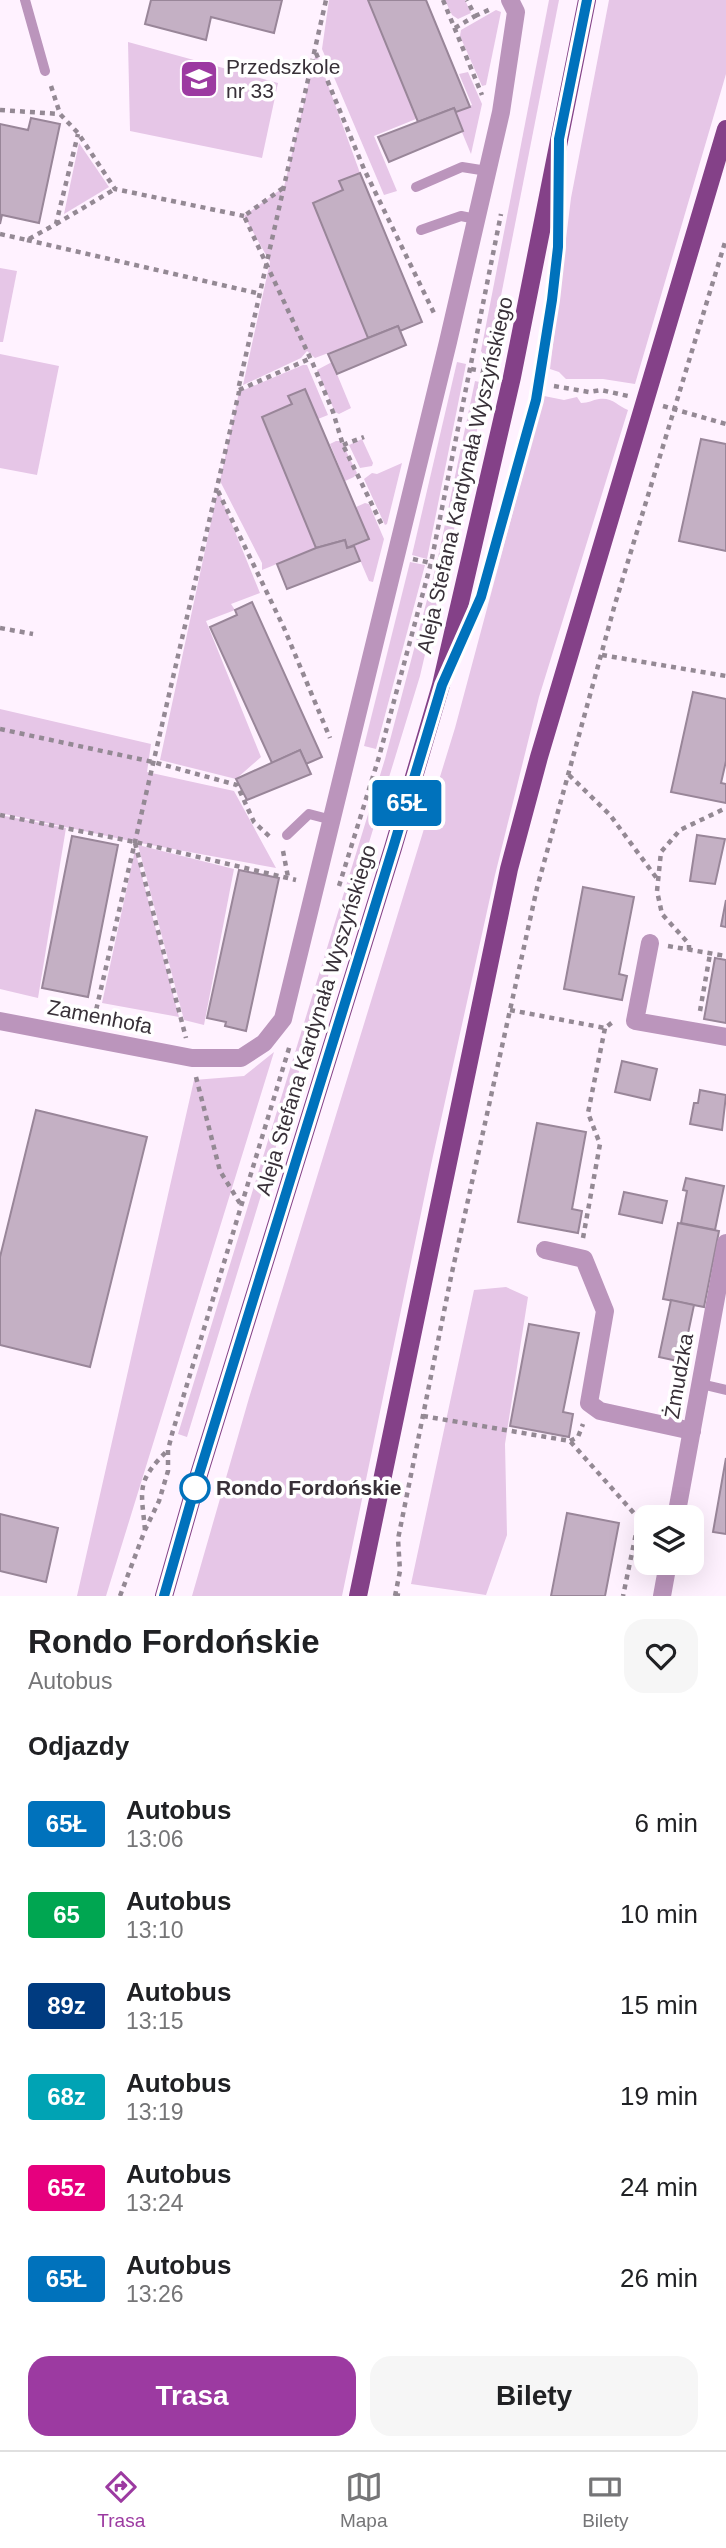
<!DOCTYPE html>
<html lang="pl">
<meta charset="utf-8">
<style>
:root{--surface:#fff;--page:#f6f6f6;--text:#202124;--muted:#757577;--line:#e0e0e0;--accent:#9c3aa1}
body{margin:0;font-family:Arial,sans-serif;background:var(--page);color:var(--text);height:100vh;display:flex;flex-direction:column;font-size:26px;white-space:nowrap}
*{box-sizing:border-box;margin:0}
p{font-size:23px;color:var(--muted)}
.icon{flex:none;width:38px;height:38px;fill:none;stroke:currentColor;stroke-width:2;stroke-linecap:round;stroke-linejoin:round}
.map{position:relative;height:1596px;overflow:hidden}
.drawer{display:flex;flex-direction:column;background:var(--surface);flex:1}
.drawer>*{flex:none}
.badge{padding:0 14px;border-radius:5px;font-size:24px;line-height:46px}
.controls{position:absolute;left:634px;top:1505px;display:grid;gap:14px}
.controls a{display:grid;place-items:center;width:70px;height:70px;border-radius:14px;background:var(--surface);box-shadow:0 7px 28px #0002;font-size:35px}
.map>.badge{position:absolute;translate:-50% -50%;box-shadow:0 0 0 4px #fff}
h2{padding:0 28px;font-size:26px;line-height:63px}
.round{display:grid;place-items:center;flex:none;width:74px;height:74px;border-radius:21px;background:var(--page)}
.headline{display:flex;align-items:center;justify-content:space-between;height:119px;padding:0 28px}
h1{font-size:33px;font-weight:600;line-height:52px}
.cta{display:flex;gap:14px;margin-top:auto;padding:14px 28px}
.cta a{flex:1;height:80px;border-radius:21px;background:var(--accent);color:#fff;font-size:28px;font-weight:600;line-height:80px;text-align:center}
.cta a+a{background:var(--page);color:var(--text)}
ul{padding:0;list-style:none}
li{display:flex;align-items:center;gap:21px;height:91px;padding:0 28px}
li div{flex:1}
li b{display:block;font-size:26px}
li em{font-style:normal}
li .badge{min-width:77px;font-weight:700;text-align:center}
.tabs{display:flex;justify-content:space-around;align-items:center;height:98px;border-top:2px solid var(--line);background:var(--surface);font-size:19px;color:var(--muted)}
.tabs a{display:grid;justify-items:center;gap:4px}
.tabs .selected{color:var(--accent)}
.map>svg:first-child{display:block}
</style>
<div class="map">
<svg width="726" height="1596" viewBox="0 0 726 1596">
<rect width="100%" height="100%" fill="#fff2ff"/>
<g fill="#e6c6e7">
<polygon points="329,0 368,0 416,119 374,136 397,191 384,195 322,49"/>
<polygon points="445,0 465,0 471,13 458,19 452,15"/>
<polygon points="549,0 559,0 489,357 484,356 481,351"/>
<polygon points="609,0 726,0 726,74 635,384 603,379 566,379 559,372 550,369 571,198"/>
<polygon points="496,10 501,12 486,85 482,86 460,36 461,30"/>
<polygon points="128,42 278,83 262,158 130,131"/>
<polygon points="316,52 360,173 340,181 343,190 313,203 368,338 315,358 307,351 301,358 243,385 270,262 244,216 284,187"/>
<polygon points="468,72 482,104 471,154 454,113 472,105 459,74"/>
<polygon points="79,143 109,187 64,214"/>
<polygon points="0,268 17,271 3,342 0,342"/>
<polygon points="0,354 59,366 37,475 0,468"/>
<polygon points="332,362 351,408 339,414 335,412 317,370"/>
<polygon points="457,362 466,364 427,559 412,555"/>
<polygon points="303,365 307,365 328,415 318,419 288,396 292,404 262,417 316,548 262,570 262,563 220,481 239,392"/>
<polygon points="475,381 484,383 477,430 420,676 187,1437 178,1434 385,759 437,562"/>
<path d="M544,396l20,4 13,-3 4,6c8,0 11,-3 18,-4 13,-2 19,7 29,11l-89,287 -44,178 -64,290 -89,431h-150l57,-198 206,-670z"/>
<polygon points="362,439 373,463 372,466 360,468 349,445"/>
<polygon points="336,441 341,441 357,473 354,477 345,481 330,444"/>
<polygon points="402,463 387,524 385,525 364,479 372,473 377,474"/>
<polygon points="218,490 260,593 231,604 235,610 206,621 261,757 236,779 160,760"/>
<polygon points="365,503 369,504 384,539 373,582 369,581 354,546 369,539 356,507"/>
<polygon points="410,562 425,565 376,749 364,746"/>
<polygon points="0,709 151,744 147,772 234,791 276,868 135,842 0,813"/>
<polygon points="0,815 66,828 38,998 0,989"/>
<polygon points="138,845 234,869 204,1025 184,1020"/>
<polygon points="135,850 179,1017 102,1003"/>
<polygon points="274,1052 106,1596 77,1596 194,1080 244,1076"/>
<polygon points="506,1287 528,1297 505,1444 507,1535 486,1595 411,1584 474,1290"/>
</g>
<g fill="#c4b0c4" stroke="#998699" stroke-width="2">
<polygon points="151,0 282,0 274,33 211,17 206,40 145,24"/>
<polygon points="368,0 426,0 470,107 456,112 454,108 418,122"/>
<polygon points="454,108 463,131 389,162 378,137"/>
<polygon points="31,118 60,124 39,223 2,215 0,224 0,124 28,130"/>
<polygon points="360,173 422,322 400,331 398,326 368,338 313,203 343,190 339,181"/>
<polygon points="398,326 406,345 337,374 328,354"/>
<polygon points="305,389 369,539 347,548 345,540 316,548 262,417 292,404 288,396"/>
<polygon points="701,439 726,444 726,551 679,541"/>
<polygon points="345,540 347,548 354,546 360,561 287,589 277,564 316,548"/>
<polygon points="252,602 322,757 306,764 300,750 272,763 210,627 237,615 235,610"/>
<polygon points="693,692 726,699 726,761 721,783 726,784 726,803 671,792"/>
<polygon points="300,750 311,774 247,800 236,779"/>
<polygon points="697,835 725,839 715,884 690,881"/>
<polygon points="72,836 118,845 88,997 42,988"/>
<polygon points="239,870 279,878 246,1031 225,1026 226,1022 207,1018"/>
<polygon points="583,887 634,897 619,974 627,976 622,1000 564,989"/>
<polygon points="726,900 726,927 721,926"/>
<polygon points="715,958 726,960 726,1023 704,1019"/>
<polygon points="622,1061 657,1069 650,1100 615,1092"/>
<polygon points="700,1090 726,1095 722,1130 690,1124 694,1103 698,1103"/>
<polygon points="36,1110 147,1137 90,1367 0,1345 0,1257"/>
<polygon points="537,1123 586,1132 572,1209 582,1211 578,1233 518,1222"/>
<polygon points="686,1178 724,1186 715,1230 681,1223 687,1191 683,1190"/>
<polygon points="624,1192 667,1201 662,1223 619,1214"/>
<polygon points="678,1223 719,1231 704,1307 663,1299"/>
<polygon points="671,1300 694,1305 682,1362 659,1357"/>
<polygon points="529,1324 579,1333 563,1412 573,1414 569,1437 510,1426"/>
<polygon points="726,1458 726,1534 713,1532"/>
<polygon points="567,1513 619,1523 605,1596 551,1596"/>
<polygon points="0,1514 58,1528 46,1582 0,1571"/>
</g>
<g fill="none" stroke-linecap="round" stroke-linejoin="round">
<g stroke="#948994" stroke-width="4.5" stroke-dasharray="5 5" stroke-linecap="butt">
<polyline points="443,0 482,95"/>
<polyline points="475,16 493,8"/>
<polyline points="455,28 475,16 467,0"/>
<polyline points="316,53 364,169 434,313"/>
<polyline points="51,86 60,114 78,133 115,189 244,216"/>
<polyline points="0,110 60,114"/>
<polyline points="283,188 244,216 313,364 333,412 343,445 382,525"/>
<polyline points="56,224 115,189"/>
<polyline points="0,234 27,240 56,224 78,134"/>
<polyline points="27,240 261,294"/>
<polyline points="471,369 494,373"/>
<polyline points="554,386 589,392 601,390 628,396"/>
<polyline points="239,390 309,359"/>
<polyline points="663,406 726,424"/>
<polyline points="343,445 364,437"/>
<polyline points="218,491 284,628 330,738"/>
<polyline points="413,559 431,563"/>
<polyline points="0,628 33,634"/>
<polyline points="602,655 726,676"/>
<polyline points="0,729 153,762 237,785 254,822 270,837"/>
<polyline points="569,775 610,815 658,880"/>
<polyline points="0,815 135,842 296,880"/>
<polyline points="135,843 186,1038"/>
<polyline points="283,851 288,877"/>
<polyline points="339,886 379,757 431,563 501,214"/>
<polyline points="668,946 726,956"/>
<polyline points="689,950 689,944 662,914 657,891 661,852 680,830 726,808"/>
<polyline points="510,1010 605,1028 614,1021"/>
<polyline points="700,1011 710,954"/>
<polyline points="94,1019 239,392 238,390 326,0"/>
<polyline points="196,1077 220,1171 241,1205"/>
<polyline points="583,1238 600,1144 588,1113 605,1028"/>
<polyline points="423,1416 570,1441 639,1519 623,1596"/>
<polyline points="570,1441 578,1437 583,1424"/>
<path d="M145,1530c-4,-42 -9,-48 23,-80"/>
<polyline points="395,1595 403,1596"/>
<polyline points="120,1596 145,1530 159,1501 168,1471 168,1450 172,1434 290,1045"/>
<polyline points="395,1596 400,1571 398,1539 451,1277 537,888 615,604 726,239"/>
</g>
<g stroke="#bb95bc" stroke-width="10">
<polyline points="25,0 45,71"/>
<polyline points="416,187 462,167 487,171"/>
<polyline points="421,230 461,216 476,219"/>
<polyline points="454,657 481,597 536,400 552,300 558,248 559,176"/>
<polyline points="287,835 309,814 332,820"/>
<polyline points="701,1384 726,1390"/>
</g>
<g stroke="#bb95bc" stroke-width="18">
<polyline points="650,943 635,1021 726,1037"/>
<polyline points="0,1021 192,1058 241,1058 264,1043 283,1019 448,342 501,112 516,12 510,0"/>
<polyline points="545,1250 584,1259 605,1311 589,1403 600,1411 692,1431"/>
<polyline points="676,1517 726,1243"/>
<polyline points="662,1596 668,1563"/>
</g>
<g stroke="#844188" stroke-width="18">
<polyline points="164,1596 196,1484 393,848 441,685 512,377 587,0"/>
<polyline points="358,1596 509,869 539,757 726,129"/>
</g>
</g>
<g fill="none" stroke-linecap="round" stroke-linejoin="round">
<g stroke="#fff" stroke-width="16">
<polyline id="line" points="164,1596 196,1484 393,848 442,685 481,597 527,432 536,400 552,300 558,247 559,139 587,0"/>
</g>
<use href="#line" stroke="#0072bc" stroke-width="10"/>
</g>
<defs>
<g id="school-square" transform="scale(2.0125)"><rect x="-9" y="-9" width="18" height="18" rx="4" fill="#9c3aa1" stroke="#fff"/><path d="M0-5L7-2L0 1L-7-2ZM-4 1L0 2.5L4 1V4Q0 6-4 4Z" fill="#fff"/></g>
</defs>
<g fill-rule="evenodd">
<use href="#school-square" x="199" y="79"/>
</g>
<circle fill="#fff" stroke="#0072bc" stroke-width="3.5" cx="195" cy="1488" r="14"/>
<g text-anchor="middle" stroke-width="7" stroke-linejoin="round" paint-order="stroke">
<g font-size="21" fill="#383038" stroke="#fff" text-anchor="start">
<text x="226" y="74">Przedszkole<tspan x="226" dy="24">nr 33</tspan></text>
</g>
<g font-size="21" fill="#383038" stroke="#fff">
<text transform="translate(465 475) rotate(-77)" y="7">Aleja Stefana Kardynała Wyszyńskiego</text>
<text transform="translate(100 1017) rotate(11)" y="7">Zamenhofa</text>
<text transform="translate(316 1020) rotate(-73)" y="7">Aleja Stefana Kardynała Wyszyńskiego</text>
<text transform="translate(679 1376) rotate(-80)" y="7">Żmudzka</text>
</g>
<g font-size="21" font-weight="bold" fill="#383038" stroke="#fff" text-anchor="start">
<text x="216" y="1495">Rondo Fordońskie</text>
</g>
</g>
</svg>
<div class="controls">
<a><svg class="icon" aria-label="layers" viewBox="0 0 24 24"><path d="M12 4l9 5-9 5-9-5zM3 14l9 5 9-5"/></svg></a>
</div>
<b class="badge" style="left:407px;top:803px;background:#0072bc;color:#fff">65Ł</b>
</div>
<section class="drawer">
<div class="headline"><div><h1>Rondo Fordońskie</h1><p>Autobus</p></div><a class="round"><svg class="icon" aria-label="heart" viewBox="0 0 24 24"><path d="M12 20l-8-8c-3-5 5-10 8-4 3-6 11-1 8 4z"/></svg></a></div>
<h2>Odjazdy</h2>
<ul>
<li><span class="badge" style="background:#0072bc;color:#fff">65Ł</span><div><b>Autobus</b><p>13:06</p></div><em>6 min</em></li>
<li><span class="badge" style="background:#00a651;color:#fff">65</span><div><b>Autobus</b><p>13:10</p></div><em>10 min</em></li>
<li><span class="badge" style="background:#003b80;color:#fff">89z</span><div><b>Autobus</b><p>13:15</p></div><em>15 min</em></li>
<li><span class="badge" style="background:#00a3b4;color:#fff">68z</span><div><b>Autobus</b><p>13:19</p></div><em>19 min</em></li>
<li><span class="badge" style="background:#e6007e;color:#fff">65z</span><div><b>Autobus</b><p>13:24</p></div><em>24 min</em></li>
<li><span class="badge" style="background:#0072bc;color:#fff">65Ł</span><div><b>Autobus</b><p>13:26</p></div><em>26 min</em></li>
</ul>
<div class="cta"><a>Trasa</a><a>Bilety</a></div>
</section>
<nav class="tabs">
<a class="selected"><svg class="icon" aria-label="directions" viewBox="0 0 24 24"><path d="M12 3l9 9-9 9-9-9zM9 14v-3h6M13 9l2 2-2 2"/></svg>Trasa</a>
<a><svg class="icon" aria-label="map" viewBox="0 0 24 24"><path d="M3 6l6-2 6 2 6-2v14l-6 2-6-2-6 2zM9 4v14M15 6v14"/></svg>Mapa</a>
<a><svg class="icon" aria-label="tickets" viewBox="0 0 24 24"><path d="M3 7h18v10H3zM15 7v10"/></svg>Bilety</a>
</nav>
